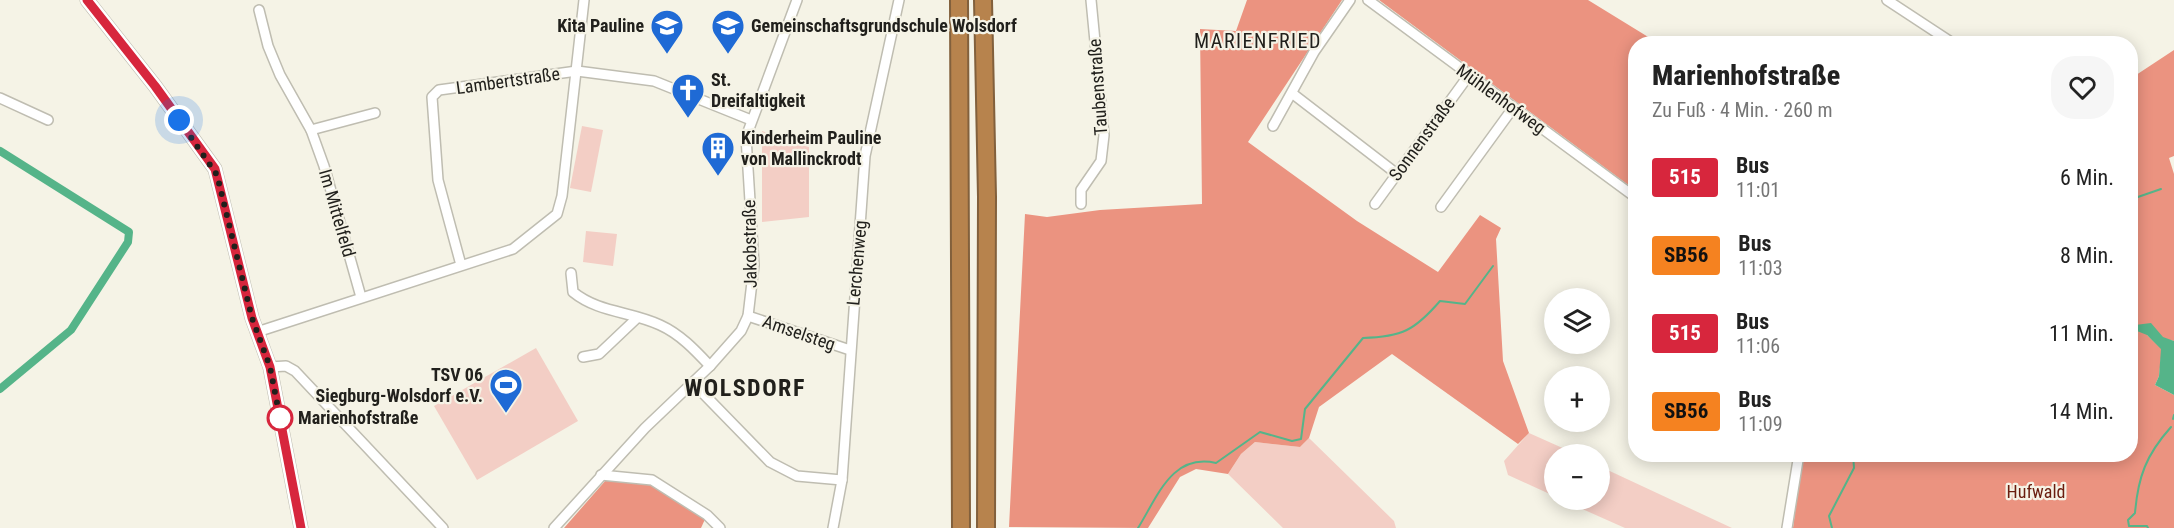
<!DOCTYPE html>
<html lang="de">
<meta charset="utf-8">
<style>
:root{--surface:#fff;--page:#f6f6f6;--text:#222;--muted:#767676}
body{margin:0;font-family:"Roboto Condensed",sans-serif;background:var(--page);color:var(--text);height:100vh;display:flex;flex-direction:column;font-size:22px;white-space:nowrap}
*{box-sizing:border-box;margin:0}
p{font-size:20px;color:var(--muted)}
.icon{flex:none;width:33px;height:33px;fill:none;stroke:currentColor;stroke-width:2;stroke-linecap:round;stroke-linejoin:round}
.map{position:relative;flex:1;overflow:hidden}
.side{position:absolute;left:1628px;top:36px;width:510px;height:426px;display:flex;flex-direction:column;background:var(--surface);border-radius:24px;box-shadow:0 3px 15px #0003}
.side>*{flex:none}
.badge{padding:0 12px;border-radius:4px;font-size:21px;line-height:39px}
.buttons{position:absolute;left:1544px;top:288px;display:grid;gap:12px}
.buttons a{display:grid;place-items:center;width:66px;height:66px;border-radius:50%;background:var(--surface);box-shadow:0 3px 15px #0003;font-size:30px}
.you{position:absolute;width:30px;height:30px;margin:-15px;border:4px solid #fff;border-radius:50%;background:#1a73e8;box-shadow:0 0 0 9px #1a73e833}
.map>.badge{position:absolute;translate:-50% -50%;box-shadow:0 0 0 3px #fff}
.round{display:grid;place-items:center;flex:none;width:63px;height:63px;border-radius:24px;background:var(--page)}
.summary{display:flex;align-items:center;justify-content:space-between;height:102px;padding:0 24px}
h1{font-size:28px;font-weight:800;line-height:45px}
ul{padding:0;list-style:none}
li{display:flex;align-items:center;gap:18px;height:78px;padding:0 24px}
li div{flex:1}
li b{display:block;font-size:22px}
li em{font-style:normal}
li .badge{min-width:66px;font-weight:700;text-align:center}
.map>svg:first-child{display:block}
</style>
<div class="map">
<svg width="2174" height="528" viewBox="0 0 2174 528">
<rect width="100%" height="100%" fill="#f5f3e6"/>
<g fill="#f3cec5">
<polygon points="582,126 603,130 591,192 570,188"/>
<polygon points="762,131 809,147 809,217 762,222"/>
<polygon points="586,231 617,234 613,266 583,262"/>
<polygon points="536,348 578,421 477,480 434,406"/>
<polygon points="1529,433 1576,454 1554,454 1554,496 1508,475 1504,461"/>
<polygon points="1309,438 1394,521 1396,528 1283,528 1228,474 1241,454 1255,442 1300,447"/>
<polygon points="1599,466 1732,528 1625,528 1562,500 1599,500"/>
</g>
<g fill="#eb9380">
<polygon points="1247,0 1342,0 1248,142 1357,221 1438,272 1480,215 1501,228 1496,239 1503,361 1529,433 1518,444 1392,354 1319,407 1309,438 1300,447 1255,442 1241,454 1228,474 1196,469 1180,477 1148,528 1009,527 1025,214 1047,217 1100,210 1202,204 1200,29 1236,31"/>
<polygon points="1379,0 1588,0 1658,43 1635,44 1635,190"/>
<polygon points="2174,50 2174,156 2169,158 2174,174 2174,341 2147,335 2162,349 2159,376 2155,385 2174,395 2174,528 1793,528 1802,455 2130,454 2130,79"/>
<polygon points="606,480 650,485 706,517 701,528 564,528"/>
</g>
<polygon fill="#55b489" points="2151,323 2163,337 2174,341 2174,395 2155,385 2159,376 2161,349 2147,335 2132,329 2135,325"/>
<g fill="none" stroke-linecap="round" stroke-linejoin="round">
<g stroke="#55b489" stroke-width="2">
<polyline points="2130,204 2135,198 2161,189"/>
<polyline points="2173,419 2174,415"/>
<path d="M1138,528c20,-32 34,-75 78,-65l44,-31 32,9 9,-2 4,-30 58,-71c39,-1 52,-8 77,-37l25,3 28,-38"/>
<polyline points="1832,528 1829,516 1854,468 1853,454"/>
<path d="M2148,528l-1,-2h-18l-1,-6 7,-7c3,-36 11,-58 36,-86"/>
</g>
<polyline stroke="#55b489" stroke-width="8" points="0,151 129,232 128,242 71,330 0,389"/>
<g stroke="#bfbdb1" stroke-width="12">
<g id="minor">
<polyline points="1368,0 1635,197"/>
<polyline points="1887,0 1954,44"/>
<polyline points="259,10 268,46 280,75 311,130 324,166 361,297"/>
<polyline points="1293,94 1397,174"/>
<polyline points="0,98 48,120"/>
<polyline points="1273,126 1314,52 1350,0"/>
<polyline points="311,130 375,113"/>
<polyline points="1081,204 1081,190 1101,161 1104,135 1091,0"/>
<polyline points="1375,204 1469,75"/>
<polyline points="1441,207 1513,108"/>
<polyline points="461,265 438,180 432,97 439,90 577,71 654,81 751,120"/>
<path d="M571,273l2,19c26,21 57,19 87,33 20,9 35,25 50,41"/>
<polyline points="748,316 850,350"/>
<polyline points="257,332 513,249 557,214 562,196 584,0"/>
<polyline points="583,357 599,354 637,318"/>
<polyline points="270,367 286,366 295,371 443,528"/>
<polyline points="693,383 770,462 797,476 842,480"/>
<polyline points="601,475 652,480 707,515 720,528"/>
<polyline points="554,528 645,428 710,366 741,331 748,316 754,265 746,137 797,0"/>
<polyline points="833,528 842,480 865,156 899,0"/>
<polyline points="1787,528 1799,454"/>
</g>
</g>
<g stroke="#bfbdb1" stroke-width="15">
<polyline id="tertiary" points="87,0 155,86 215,169 252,318 270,367 301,528"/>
</g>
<g stroke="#82603c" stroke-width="20">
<g id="motorway">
<polyline points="959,0 961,528"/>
<polyline points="983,0 987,197 986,528"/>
</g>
</g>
<use href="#minor" stroke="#fff" stroke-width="9"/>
<use href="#tertiary" stroke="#fff" stroke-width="12"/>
<use href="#motorway" stroke="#b7834d" stroke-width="16"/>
</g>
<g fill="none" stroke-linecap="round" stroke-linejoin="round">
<g stroke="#fff" stroke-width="14">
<polyline id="line" points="87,0 155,86 215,169 252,318 270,367 301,528"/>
</g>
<use href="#line" stroke="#d7263d" stroke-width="9"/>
<polyline stroke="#21201c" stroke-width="6" stroke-dasharray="0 10.8" points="179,120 217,175 252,318 270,367 280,418"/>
</g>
<defs>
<g id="school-pin" transform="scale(1.725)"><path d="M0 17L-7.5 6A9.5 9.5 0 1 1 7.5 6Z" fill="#1f6ad5" stroke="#f5f3e6"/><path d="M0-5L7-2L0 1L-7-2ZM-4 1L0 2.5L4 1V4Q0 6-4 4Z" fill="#fff"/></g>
<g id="church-pin" transform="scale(1.725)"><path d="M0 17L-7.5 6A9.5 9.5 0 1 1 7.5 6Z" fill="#1f6ad5" stroke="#f5f3e6"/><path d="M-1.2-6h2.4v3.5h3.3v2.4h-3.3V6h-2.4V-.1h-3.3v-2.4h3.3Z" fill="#fff"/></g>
<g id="building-pin" transform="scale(1.725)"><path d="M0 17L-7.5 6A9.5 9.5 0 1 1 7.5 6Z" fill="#1f6ad5" stroke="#f5f3e6"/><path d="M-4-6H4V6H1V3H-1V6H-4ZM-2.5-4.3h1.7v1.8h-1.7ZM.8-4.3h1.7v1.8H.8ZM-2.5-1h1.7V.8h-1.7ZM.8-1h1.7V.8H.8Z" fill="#fff"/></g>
<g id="stadium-pin" transform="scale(1.725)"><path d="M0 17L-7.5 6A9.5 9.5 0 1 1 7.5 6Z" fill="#1f6ad5" stroke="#f5f3e6"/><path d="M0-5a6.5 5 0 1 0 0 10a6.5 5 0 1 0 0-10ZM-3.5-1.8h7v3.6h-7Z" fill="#fff"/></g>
</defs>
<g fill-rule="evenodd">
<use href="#school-pin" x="667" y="26"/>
<use href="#school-pin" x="728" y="26"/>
<use href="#church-pin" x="688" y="90"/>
<use href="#building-pin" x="718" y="148"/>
<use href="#stadium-pin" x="506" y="385"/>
</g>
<circle fill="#fff" stroke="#d7263d" stroke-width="3" cx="280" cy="418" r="12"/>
<g text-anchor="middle" stroke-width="4.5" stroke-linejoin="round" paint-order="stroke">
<g font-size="18" font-weight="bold" fill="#21201c" stroke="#f5f3e6" text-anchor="start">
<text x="644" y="32" text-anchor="end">Kita Pauline</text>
<text x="751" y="32">Gemeinschaftsgrundschule Wolsdorf</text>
<text x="711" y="86">St.<tspan x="711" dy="21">Dreifaltigkeit</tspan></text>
<text x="741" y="144">Kinderheim Pauline<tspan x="741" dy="21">von Mallinckrodt</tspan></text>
<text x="483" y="381" text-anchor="end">TSV 06<tspan x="483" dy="21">Siegburg-Wolsdorf e.V.</tspan></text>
</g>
<g font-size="18" fill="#21201c" stroke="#f5f3e6">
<text transform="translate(508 81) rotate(-8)" y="6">Lambertstraße</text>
<text transform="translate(1098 87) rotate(-94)" y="6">Taubenstraße</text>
<text transform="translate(1501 99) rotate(36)" y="6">Mühlenhofweg</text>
<text transform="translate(1422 139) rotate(-54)" y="6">Sonnenstraße</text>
<text transform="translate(337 213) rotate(74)" y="6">Im Mittelfeld</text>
<text transform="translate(750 244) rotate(-91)" y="6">Jakobstraße</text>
<text transform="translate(857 263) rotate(-85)" y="6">Lerchenweg</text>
<text transform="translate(799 333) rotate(19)" y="6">Amselsteg</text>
</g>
<g font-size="18" font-weight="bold" fill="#21201c" stroke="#f5f3e6" text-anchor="start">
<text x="298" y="424">Marienhofstraße</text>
</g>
<g font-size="18" fill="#6a1d0e" stroke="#f5f3e6">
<text x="2036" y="498">Hufwald</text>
</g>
<g font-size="20" letter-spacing="1.5" fill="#21201c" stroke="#f5f3e6">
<text x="1258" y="48">MARIENFRIED</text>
</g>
<g font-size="24" font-weight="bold" letter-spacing="1.5" fill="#21201c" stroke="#f5f3e6">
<text x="745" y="396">WOLSDORF</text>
</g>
</g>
</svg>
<div class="buttons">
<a><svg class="icon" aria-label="layers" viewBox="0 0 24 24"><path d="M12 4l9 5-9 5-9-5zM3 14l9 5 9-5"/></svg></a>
<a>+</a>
<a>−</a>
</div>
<div class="you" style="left:179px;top:120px"></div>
<section class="side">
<div class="summary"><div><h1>Marienhofstraße</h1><p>Zu Fuß · 4 Min. · 260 m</p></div><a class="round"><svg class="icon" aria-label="heart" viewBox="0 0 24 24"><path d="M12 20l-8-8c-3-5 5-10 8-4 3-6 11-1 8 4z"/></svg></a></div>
<ul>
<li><span class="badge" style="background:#d7263d;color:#fff">515</span><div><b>Bus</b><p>11:01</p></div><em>6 Min.</em></li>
<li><span class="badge" style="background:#f58220;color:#111">SB56</span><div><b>Bus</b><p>11:03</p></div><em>8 Min.</em></li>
<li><span class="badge" style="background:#d7263d;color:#fff">515</span><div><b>Bus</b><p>11:06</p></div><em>11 Min.</em></li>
<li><span class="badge" style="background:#f58220;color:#111">SB56</span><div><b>Bus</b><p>11:09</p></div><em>14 Min.</em></li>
</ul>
</section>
</div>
